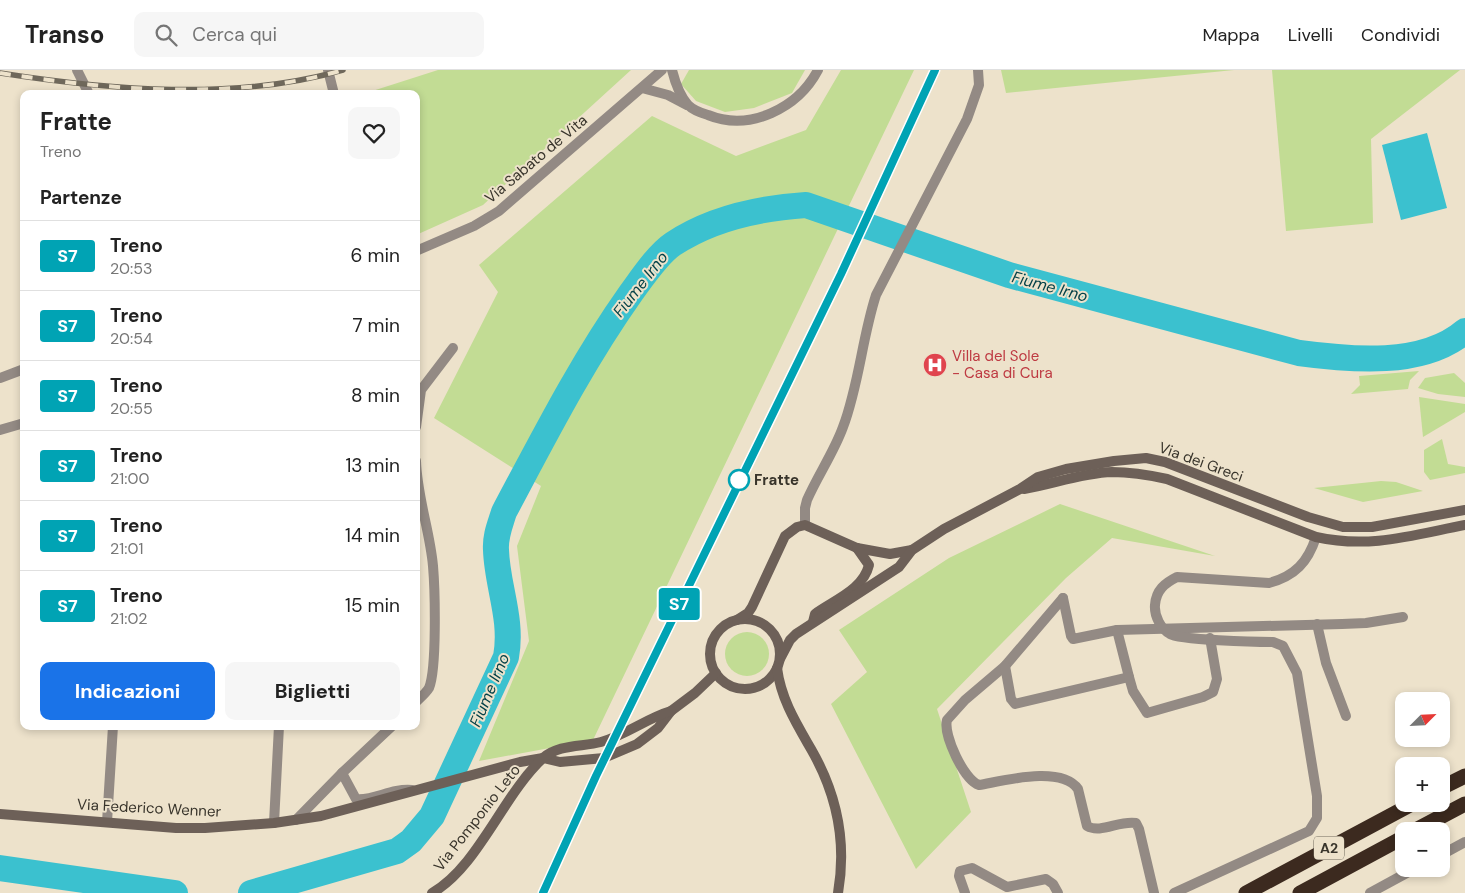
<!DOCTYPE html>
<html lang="it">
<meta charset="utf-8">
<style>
:root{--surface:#fff;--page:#f6f6f6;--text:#222;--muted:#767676;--line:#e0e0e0;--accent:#1a73e8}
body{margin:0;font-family:"DM Sans",sans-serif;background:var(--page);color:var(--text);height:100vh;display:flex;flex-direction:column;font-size:19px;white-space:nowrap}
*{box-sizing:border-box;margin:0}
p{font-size:16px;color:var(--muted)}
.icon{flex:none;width:28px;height:28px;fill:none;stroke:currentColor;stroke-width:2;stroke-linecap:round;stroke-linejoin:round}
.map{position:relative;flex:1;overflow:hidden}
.drawer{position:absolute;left:20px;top:20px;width:400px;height:640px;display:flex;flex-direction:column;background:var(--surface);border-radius:10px;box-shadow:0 2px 8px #0003}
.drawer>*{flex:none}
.badge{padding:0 10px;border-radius:4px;font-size:18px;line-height:32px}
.needle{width:32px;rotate:66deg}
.fabs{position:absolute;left:1395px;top:622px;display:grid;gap:10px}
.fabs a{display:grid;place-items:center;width:55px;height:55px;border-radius:10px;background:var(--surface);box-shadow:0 2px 8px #0003;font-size:25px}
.map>.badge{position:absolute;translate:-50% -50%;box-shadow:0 0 0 2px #fff}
h2{padding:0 20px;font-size:19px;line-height:45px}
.round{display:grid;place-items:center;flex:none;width:52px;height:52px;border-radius:10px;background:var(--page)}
.overview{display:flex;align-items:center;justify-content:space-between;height:85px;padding:0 20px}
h1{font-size:24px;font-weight:700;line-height:38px}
.button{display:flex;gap:10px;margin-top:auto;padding:10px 20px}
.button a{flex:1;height:58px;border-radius:10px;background:var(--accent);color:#fff;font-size:20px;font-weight:700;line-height:58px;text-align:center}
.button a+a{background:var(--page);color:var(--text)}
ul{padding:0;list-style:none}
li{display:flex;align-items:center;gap:15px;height:70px;padding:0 20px;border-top:1px solid var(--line)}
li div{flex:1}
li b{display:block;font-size:19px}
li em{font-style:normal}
li .badge{min-width:55px;font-weight:700;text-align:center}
header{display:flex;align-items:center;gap:30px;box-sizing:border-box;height:70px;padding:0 25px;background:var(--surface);border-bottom:1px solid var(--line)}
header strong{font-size:24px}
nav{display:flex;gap:28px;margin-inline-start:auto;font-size:18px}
.search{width:350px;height:45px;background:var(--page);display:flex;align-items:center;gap:12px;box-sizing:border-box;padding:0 18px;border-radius:10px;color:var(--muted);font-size:19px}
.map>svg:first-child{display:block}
</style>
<header>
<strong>Transo</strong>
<div class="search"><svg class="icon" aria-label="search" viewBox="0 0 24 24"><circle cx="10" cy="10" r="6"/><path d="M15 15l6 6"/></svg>Cerca qui</div>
<nav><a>Mappa</a><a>Livelli</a><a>Condividi</a></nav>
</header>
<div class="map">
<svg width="1465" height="823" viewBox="0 0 1465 823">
<rect width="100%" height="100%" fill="#ede2cb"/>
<g fill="#c2dc94">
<polygon points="438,0 631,0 483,135 416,165 416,24 363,24"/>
<polygon points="689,0 805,0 792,23 754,38 725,42 696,31 681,14"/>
<polygon points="841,0 914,0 593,670 479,691 529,571 517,476 541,416 434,348 498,222 479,195 652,46 736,86 806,60"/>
<polygon points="1001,0 1234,0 1006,23"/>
<polygon points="1272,0 1460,0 1371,69 1373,153 1286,161"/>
<polygon points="1419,301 1410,310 1408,319 1351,324 1360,315 1359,306"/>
<polygon points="1454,303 1465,313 1465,327 1438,324 1418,318 1425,308"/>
<polygon points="1419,327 1465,334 1465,342 1423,367"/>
<polygon points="1442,369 1448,394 1465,397 1465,403 1430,410 1424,402 1424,380"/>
<polygon points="1381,411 1396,412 1423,421 1363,432 1314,418"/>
<polygon points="1060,434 1215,486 1112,468 1066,508 937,639 971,742 916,799 831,634 867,602 839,560 949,488"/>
<circle cx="747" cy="584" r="22"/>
</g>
<polygon fill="#3bc1cf" points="1427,63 1447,138 1401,150 1382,75"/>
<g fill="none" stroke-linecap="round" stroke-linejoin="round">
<g stroke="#3bc1cf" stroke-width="26">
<polyline points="0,798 175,823"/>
<path d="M251,823l146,-42 14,-10 21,-25 74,-159c7,-38 -9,-71 -10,-107 -1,-14 4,-25 8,-38 40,-75 78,-150 127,-219 11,-15 27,-39 42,-49 39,-26 87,-36 133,-39l203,70 290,78c52,7 124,14 166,-22"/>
</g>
<g stroke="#938a84" stroke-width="10">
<polyline points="77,0 89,24"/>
<polyline points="328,0 334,24"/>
<path d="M672,0c3,12 7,25 16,35 5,5 13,8 20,10 42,17 90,-7 110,-45"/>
<polyline points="642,18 668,25 687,35"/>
<polyline points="0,308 24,299"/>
<polyline points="416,357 421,320 453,278"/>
<path d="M416,391c1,36 14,70 17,105 2,24 4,103 -4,122 -3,5 -9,10 -13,14"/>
<path d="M805,455v-17l2,-8c11,-25 27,-48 36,-73 16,-42 19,-89 33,-132l91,-176 12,-34 -1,-15"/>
<path d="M1063,528l-58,68 -40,34 -18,20c-4,15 17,60 32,65 24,-4 82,-20 99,4l9,37c14,8 32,-6 49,-3l3,6 15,64"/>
<polyline points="1063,528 1071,566 1073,569 1117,560 1342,554 1366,553 1403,547"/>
<polyline points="1317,554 1326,593 1346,646"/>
<polyline points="1005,596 1011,629 1015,634 1129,607 1117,560"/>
<polyline points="1129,607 1133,621 1147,643 1203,627 1213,622 1217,609 1210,568"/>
<path d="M342,703l14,26c18,2 35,-11 56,-9"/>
<polyline points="296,750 342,703 392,656"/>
<polyline points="107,752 113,656"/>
<polyline points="274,753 279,656"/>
<polyline points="1441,785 1465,772"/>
<polyline points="965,823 959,806 960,801 972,798 1007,817 1046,809 1053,814 1058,823"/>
<path d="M1174,823l135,-62 8,-13v-22l-20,-123 -14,-27 -10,-4c-16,0 -94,-2 -103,-8 -9,-5 -16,-18 -15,-29 1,-15 10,-22 22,-28l92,6c26,-7 39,-21 47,-46"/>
<polyline points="1370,823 1414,799"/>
</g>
<g stroke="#938a84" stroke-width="10">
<polyline points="416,181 474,156 499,141 662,0"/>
<polyline points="0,360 24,353"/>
</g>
<g stroke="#6d6058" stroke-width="10">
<path d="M1024,419c29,-5 58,-16 88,-17 19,0 37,3 55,7l149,58c54,12 97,-2 149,-12"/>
<circle cx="745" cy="584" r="35"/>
<polyline points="737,550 748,543 752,537 785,466 797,457 805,455 857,478 890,484 912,480"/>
<path d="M813,552l2,-8c19,-14 48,-24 54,-49l-12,-17"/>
<polyline points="780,589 790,570 796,564 899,497 912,480 944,459 1020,419 1038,407 1066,399 1114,391 1146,388 1165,392 1308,447 1343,457 1372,457 1465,440"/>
<path d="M777,598c4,31 19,55 34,81 26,45 36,92 27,144"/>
<polyline points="0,744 176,758 205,758 274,753 321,746 520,692 543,688 560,692 604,688 637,674 658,658 671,641 695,623 716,603"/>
<path d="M432,823c46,-26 71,-98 111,-135 16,-14 39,-11 58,-16 25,-7 46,-24 70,-31"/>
</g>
<g stroke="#3c2a1f" stroke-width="15">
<polyline points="1441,718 1465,706"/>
<polyline points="1414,761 1465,734"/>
<polyline points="1246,823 1412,734"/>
<polyline points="1300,823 1404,767"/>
</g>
<g stroke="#6f685b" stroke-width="5.5">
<g id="rail">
<path d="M0,3c108,17 236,28 343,-3"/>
<polyline points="563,776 841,204 935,0"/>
</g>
</g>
<use href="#rail" stroke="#ede2cb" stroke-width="4" stroke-dasharray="11" stroke-linecap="butt"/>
</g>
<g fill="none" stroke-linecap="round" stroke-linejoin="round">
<g stroke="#fff" stroke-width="11">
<polyline id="line" points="543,823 596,706 841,204 935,0"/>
</g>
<use href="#line" stroke="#00a3b4" stroke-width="8"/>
</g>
<defs>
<g id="hospital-disc" transform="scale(1.25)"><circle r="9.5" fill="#e0444e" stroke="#ede2cb"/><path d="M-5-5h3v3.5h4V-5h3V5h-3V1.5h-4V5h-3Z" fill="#fff"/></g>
</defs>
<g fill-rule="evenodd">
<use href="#hospital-disc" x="935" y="295"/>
</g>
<circle fill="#fff" stroke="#00a3b4" stroke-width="2.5" cx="739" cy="410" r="10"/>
<g text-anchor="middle" stroke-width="4" stroke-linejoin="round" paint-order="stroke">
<rect fill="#ede2cb" stroke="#6e685b" stroke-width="1" x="1314" y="766.5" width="30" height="23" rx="4"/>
<g font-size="14" font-weight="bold" fill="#38342b">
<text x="1329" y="783">A2</text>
</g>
<g font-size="15" fill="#38342b" stroke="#ede2cb">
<text transform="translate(536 89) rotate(-40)" y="5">Via Sabato de Vita</text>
<text transform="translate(1201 392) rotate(20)" y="5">Via dei Greci</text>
<text transform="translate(149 738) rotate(3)" y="5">Via Federico Wenner</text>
<text transform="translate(477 748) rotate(-52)" y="5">Via Pomponio Leto</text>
</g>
<g font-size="15" fill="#be3a42" stroke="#ede2cb" text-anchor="start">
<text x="952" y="291">Villa del Sole<tspan x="952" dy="17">- Casa di Cura</tspan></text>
</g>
<g font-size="15" font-weight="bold" fill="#38342b" stroke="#ede2cb" text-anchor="start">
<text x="754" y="415">Fratte</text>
</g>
<g font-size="16" font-style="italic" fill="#054248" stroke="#ede2cb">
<text transform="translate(640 214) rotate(-52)" y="6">Fiume Irno</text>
<text transform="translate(1050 216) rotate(15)" y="6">Fiume Irno</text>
<text transform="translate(489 620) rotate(-67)" y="6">Fiume Irno</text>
</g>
</g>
</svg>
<div class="fabs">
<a><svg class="needle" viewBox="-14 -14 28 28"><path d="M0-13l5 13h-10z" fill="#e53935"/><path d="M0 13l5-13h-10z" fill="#767676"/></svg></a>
<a>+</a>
<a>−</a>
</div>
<b class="badge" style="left:679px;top:534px;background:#00a3b4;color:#fff">S7</b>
<section class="drawer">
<div class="overview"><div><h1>Fratte</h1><p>Treno</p></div><a class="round"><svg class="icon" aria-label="heart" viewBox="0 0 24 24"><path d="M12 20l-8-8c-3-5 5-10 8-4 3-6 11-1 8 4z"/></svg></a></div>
<h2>Partenze</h2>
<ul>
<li><span class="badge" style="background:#00a3b4;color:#fff">S7</span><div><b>Treno</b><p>20:53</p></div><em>6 min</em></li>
<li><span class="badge" style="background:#00a3b4;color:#fff">S7</span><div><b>Treno</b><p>20:54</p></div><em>7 min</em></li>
<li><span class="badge" style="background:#00a3b4;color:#fff">S7</span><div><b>Treno</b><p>20:55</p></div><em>8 min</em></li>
<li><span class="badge" style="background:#00a3b4;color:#fff">S7</span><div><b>Treno</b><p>21:00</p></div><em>13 min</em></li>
<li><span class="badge" style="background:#00a3b4;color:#fff">S7</span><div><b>Treno</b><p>21:01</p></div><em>14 min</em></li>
<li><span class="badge" style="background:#00a3b4;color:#fff">S7</span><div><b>Treno</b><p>21:02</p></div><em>15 min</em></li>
</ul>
<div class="button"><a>Indicazioni</a><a>Biglietti</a></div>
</section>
</div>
